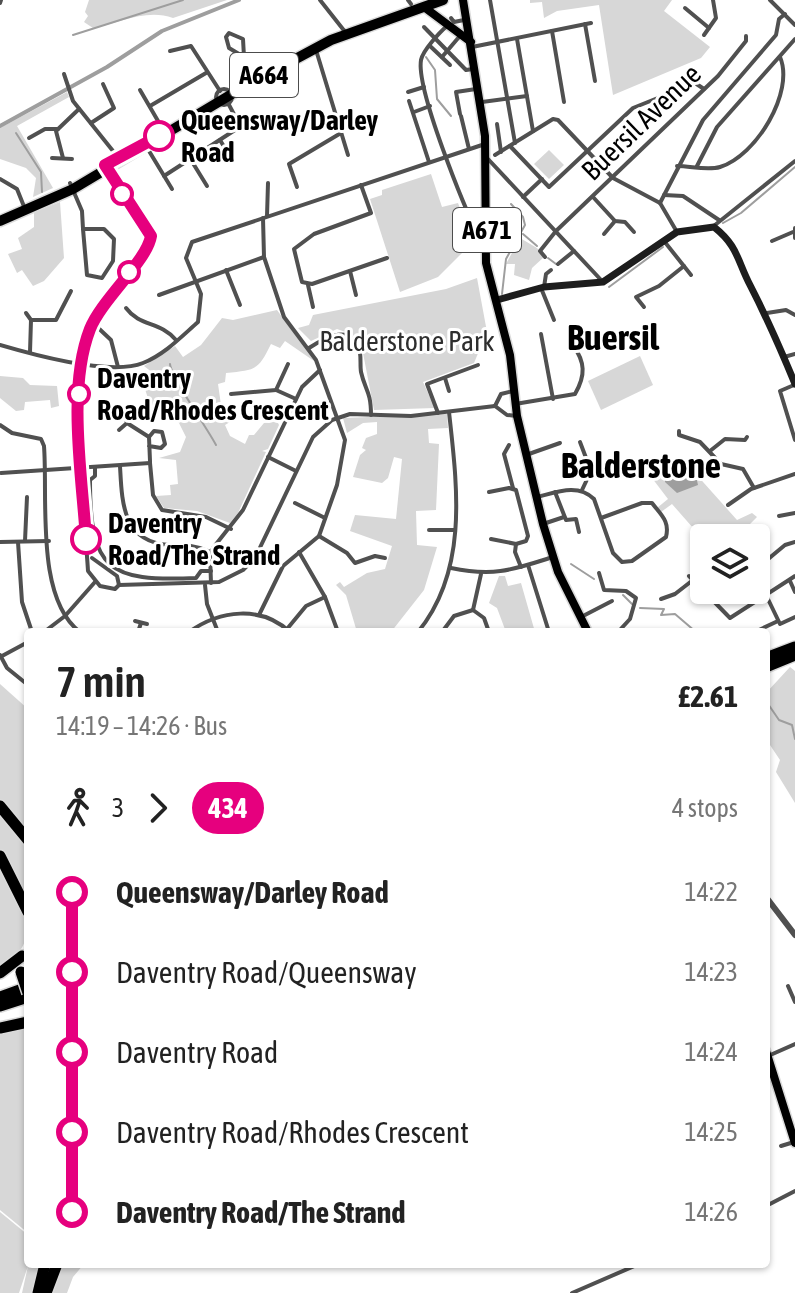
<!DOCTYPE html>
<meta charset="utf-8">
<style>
:root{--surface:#fff;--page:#f2f2f2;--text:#222;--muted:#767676}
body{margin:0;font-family:"Asap Condensed",sans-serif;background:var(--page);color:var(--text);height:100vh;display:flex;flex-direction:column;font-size:30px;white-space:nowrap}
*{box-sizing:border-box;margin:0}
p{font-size:26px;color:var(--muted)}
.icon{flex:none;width:44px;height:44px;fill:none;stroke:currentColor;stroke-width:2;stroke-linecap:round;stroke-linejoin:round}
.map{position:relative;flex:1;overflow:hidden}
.side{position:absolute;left:24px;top:628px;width:746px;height:640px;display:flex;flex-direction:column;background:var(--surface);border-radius:8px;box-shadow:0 2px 6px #0004}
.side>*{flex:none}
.badge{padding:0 16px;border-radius:26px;font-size:28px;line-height:52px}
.tools{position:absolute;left:690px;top:524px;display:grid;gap:16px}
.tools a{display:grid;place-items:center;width:80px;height:80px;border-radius:8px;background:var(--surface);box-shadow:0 2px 6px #0004;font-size:40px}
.map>.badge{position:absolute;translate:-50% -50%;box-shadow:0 0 0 4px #fff}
.legs{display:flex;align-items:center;gap:12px;height:88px;padding:0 32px;font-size:26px}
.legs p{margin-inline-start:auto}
.head{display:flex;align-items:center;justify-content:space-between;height:136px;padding:0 32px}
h1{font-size:44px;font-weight:600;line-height:60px}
ul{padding:0 32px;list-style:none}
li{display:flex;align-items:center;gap:28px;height:80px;font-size:30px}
li i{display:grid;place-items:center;width:12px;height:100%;margin:0 10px;background:currentColor}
li i::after{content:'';width:20px;height:20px;margin:-10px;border:6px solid;border-radius:50%;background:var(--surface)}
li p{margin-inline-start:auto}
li:first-child i{background:linear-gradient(#0000 50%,currentColor 0)}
li:last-child i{background:linear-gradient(currentColor 50%,#0000 0)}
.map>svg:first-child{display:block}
</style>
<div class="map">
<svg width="795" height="1293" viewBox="0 0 795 1293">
<rect width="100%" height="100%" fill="#fff"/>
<g fill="#d7d7d7">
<path d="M89,0h138l-54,18c-26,-10 -54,5 -80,10l-9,-6 4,-6 -3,-4z"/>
<polygon points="530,0 672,0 664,11 710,47 701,58 613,95 599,5 557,11 544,18 542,2 530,3"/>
<polygon points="67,92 69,97 17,126 53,188 33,197 36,178 26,168 0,159 0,128"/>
<polygon points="549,150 564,165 549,179 534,164"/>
<polygon points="431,174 442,207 458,203 469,232 468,247 438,277 400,292 370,199 382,195 382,190"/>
<polygon points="60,202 64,258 44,281 33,286 22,270 17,273 8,254 22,249 18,238 34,227 34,212"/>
<polygon points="520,238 537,248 544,257 532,268 529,280 514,275 515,264 506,264"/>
<polygon points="477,278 487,332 474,363 423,382 435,408 374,410 363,353 351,334 337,329 311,341 298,328 309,325 313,315 446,289"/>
<path d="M277,310l37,51 -29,-20 -5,7 -9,-4c-13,27 -16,26 -45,29l-1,9 -7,2 4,28 6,5 31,-5v6l-5,4 -14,-6 -15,9 5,11 15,8 4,-9h5l10,-12 13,-2 2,4 -11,24 -6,2 4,1 -28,61 -8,10 -33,-12 -33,-3 -8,-12 15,-1 -1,-10 8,-1 -2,-24 -17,-2 21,-6 6,-15 -7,-14 -26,-9 -8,-25 8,-16 -9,-7 31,-20 8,11 18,-12 21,-27 11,2z"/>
<polygon points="640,356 653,385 601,410 588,381"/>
<polygon points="0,376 23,378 30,385 57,386 59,406 51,408 50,400 25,402 24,410 16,411 0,398"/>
<polygon points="447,414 448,428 428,429 429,443 439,444 436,510 416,511 417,545 437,547 424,590 391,632 357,632 346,595 336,585 340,582 344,587 367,573 385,569 392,546 350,531 355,515 396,519 402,459 394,457 388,478 382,483 353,477 360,455 366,450 362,448 366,438 377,434 377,422 363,423 347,433 343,418"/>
<polygon points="675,468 695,473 737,520 752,513 757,517 747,527 743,538 704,538 704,546 693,542 694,529 672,504 661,512 657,508 668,499 652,478"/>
<polygon points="499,576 505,576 508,586 521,583 535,632 506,632 497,608 489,603"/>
<polygon points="790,667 795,671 795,803 776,772 780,760 766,739 766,693"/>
<polygon points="0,684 28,709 28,834 0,800"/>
<polygon points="0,811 28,844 28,904 0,851"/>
<path d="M0,870c19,38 49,67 0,99z"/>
<polygon points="28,1026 28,1233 0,1210 0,1033"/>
<polygon points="0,1212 28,1235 28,1264 41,1264 33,1293 22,1293 28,1266 19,1293 0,1293"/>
<polygon points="63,1264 84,1264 73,1277 67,1293 53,1293"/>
</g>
<polygon fill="#9e9e9e" points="673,472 696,476 698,485 677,493 665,482 665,477"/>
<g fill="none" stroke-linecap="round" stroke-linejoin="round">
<g stroke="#9e9e9e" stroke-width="2">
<polyline points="73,35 183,0"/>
<polyline points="426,57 435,70 437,99 451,116"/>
<polyline points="16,133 41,172 42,192"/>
<polyline points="723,223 741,213 795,167"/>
<polyline points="523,234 537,246"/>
<polyline points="548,258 556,264"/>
<polyline points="609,287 663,247"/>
<polyline points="502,294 506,259 525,225 523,217 511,204"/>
<path d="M170,364c0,12 38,65 46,81"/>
<polyline points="571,564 594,579"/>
<polyline points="623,595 632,604"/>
<polyline points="640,608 664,609 661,615 675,614 696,632"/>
<polyline points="766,701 779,720 792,725 795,739"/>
</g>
<polyline stroke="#9e9e9e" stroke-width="4" points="0,126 107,67 162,31 239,0"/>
<g stroke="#dbdbdb" stroke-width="11">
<g id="primary">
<polyline points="463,0 485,136 486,263 510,355 517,416 543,524 558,572 588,632"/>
<polyline points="424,7 471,42"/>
<polyline points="766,1051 795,1143"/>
</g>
</g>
<g stroke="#dbdbdb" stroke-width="13">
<polyline id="trunk" points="0,221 73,189 247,85 331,40 443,0"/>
</g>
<g stroke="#dbdbdb" stroke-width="14">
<g id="motorway">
<polyline points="766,658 795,647"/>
<polyline points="766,667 795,655"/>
<polyline points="0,806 28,840"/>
<polyline points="0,856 28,912"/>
<polyline points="0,973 22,956"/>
<polyline points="0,997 28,987"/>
<polyline points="0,1006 28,997"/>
<polyline points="0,1028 28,1022"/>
<polyline points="38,1293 45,1264"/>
<polyline points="46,1293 57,1264"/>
</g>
</g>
<g stroke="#505050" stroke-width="4">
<polyline points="320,0 346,33"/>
<polyline points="408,0 411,4"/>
<polyline points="490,0 515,143"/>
<polyline points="770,0 795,25"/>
<polyline points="0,3 1,0"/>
<polyline points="685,8 709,28"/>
<polyline points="451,18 454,22 464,20"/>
<polyline points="585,24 595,81"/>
<path d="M447,26c-7,6 -24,24 -26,34 -5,30 44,149 59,179"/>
<polyline points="424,27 466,70 473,69"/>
<polyline points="552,31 564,102"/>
<polyline points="704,35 716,18 713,0"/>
<polyline points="517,39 533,131"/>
<polyline points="430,46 450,65"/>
<polyline points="472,47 591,23"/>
<polyline points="316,50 348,155"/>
<polyline points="170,51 191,46 220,91"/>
<polyline points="244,57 243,39 229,33 226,37 229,48 244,57 257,77"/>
<polyline points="442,57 459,37"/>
<polyline points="64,74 73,101 121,161"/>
<circle cx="224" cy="97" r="8"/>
<polyline points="140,90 165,133"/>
<polyline points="408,92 424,87"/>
<polyline points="409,101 429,162"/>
<polyline points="482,102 527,96"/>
<polyline points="150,106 206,73"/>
<polyline points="414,112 430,106"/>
<polyline points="460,114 456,92 476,89"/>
<polyline points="461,116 469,149"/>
<polyline points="91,123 114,108 103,84"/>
<polyline points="497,124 501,152"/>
<polyline points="29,138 45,129 58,129"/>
<polyline points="220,140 232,160"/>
<polyline points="146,146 172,189"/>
<polyline points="510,146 549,187 633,108 695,83 704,89"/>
<polyline points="495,155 553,119 558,120 613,178 660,203 677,232"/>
<polyline points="52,158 72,159"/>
<polyline points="63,158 56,131 79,109"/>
<polyline points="488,159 602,281"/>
<polyline points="191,160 207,186"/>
<path d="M677,166c14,0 30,5 43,1 36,-11 75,-75 60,-110"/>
<polyline points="697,166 717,127 795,39"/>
<path d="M107,169l44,67c-3,26 -51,64 -62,97 -22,66 -5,169 -1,238l12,15 15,3 4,-4 100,-3 24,-12 12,-12 58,-121 19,-17 18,-6 61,2 84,-10"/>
<polyline points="164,176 235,130 237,120 228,103"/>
<polyline points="0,179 17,189 25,209"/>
<polyline points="70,183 82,211 83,229 104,229 114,239 113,261 102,278 87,275 83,229"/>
<polyline points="361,185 371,213 314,234 294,249 302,282 312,284 387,258"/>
<polyline points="297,187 289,164 341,133"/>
<polyline points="664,195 683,196 719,220"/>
<polyline points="523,197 542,179"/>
<polyline points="593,197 615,221 625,222 634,232"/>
<polyline points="660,203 703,120 776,35 779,19 785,14"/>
<polyline points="267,216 268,183"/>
<polyline points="487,225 518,226"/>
<polyline points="715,225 795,161"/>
<polyline points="795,228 795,238"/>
<polyline points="604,234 615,221"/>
<polyline points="664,241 691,275"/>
<polyline points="772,241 793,232"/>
<polyline points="545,257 540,251 556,231 718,76 746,41 746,36"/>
<polyline points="558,264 574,251"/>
<polyline points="226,270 240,305"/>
<polyline points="350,271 356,295"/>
<polyline points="308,285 313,307"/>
<polyline points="544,287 546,274 551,270"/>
<polyline points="541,288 554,320"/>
<polyline points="159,295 264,257"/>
<polyline points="644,307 636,297 659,286 684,266"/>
<path d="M126,308c14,19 34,13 50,32"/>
<polyline points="26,313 31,320 30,352"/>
<polyline points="767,313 786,310 795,315"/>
<polyline points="31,320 56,320 71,291"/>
<polyline points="93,323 111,340 118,367"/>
<polyline points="541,334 553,399"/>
<path d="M0,345c34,10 111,31 143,18 22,-9 38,-26 55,-41l3,-28 -15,-36 6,-16 293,-98"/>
<path d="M309,348c17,-11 43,-26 51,5 1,6 0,13 1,19 4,18 10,19 10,43"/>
<polyline points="784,357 795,354"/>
<polyline points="445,378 449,391"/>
<polyline points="794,385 780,391 795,440"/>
<polyline points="276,390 296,399"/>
<polyline points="231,394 276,390 288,364"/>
<path d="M515,404l60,-10c11,-19 10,-32 -2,-49"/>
<polyline points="495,406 501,394 513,391"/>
<polyline points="495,406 507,415 517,416"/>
<polyline points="124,408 127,423 149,437"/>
<polyline points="438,413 427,384 478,365"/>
<path d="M0,425l12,8 29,6 3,7c4,52 -9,152 36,186"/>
<polyline points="119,430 127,423"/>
<polyline points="679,431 679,435 700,442 721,464 743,469 754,488"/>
<polyline points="580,442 591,471 582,490"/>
<polyline points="509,445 504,454 513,488"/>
<polyline points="149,446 161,448 165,444 162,432 154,431 149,437 150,461 150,463 153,495 162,510 206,517 231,529"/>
<polyline points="710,451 725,439 745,440 747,437"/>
<polyline points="526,455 560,443"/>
<polyline points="268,457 296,471"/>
<path d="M120,466c2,36 2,76 49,79 17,0 27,0 42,7"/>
<path d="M95,467v9l-5,4c0,90 18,102 106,98l5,-7h10"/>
<polyline points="697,469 713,457"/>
<polyline points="1,473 150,463"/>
<polyline points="489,492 509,488 516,490 528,536 526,541 516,544 515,552 521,567"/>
<polyline points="555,492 566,520 576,519 579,532"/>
<path d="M537,497c20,-5 41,-14 57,2l19,54 9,9 10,-1 34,-24c4,-16 -5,-22 -14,-34h-10l-41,15"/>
<polyline points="295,503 325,518"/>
<polyline points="728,505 751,489 795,474"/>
<polyline points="779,516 795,513"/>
<polyline points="543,524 564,517"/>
<polyline points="429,530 455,530"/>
<polyline points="319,536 347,553 355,563 375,556 385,558"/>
<polyline points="491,539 516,544"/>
<polyline points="25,541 27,497"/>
<polyline points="0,542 49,541"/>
<polyline points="18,542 22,602 32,632"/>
<polyline points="299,552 325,597 338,632"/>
<polyline points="92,558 117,576 119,585"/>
<polyline points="528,565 549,632"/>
<path d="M451,568c43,9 61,2 102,-11"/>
<polyline points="756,569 785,545 795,542"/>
<polyline points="599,573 604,590 626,591 636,598 630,619 618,632"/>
<polyline points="689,576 730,618 795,576"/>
<polyline points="790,581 795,592"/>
<polyline points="211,583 210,555 213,548 243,510 302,387 320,370"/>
<polyline points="205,585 207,604 218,632"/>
<polyline points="766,595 780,624 795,617"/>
<polyline points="661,599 675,594 693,580"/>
<polyline points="473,610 481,574"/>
<polyline points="473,610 484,618 489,632"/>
<polyline points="259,615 283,566 319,536 337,485 345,440 316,360 284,317 264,257 263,218"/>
<polyline points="583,616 612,601"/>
<polyline points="135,621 147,624"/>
<polyline points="287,629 306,606 325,597"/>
<polyline points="759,630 778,621"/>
<polyline points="44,632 65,616 95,582"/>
<polyline points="138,632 141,623"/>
<path d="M189,632c31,-22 72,-27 101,0"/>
<path d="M418,632c51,-62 39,-147 31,-220"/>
<polyline points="442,632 454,616 473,610"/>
<polyline points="0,655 7,668 28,685"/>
<polyline points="2,656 28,642"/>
<polyline points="788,986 795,1002"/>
<polyline points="768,1056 795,1044"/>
<polyline points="781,1146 794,1142"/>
<polyline points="766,1206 795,1191"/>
<polyline points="572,1293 639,1264"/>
</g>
<polyline stroke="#505050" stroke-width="6" points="766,897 795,935"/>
<path stroke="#1d1d1d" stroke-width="7" d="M497,300l47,-13 59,-5 74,-50 37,-5c24,19 23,33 36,58 17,33 31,65 45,99"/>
<use href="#primary" stroke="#000" stroke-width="8"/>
<use href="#trunk" stroke="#000" stroke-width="10"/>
<use href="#motorway" stroke="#000" stroke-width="11"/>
<g stroke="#dbdbdb" stroke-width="14" stroke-linecap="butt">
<polyline id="motorway-bridge" points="21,972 28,993"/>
</g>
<use href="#motorway-bridge" stroke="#000" stroke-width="11"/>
</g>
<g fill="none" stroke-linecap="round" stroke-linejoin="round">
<g stroke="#fff" stroke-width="18">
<path id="line-1" d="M86,539c-4,-63 -19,-151 4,-210 12,-30 57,-68 61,-93l-46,-71 54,-29"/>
</g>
<use href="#line-1" stroke="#e6007e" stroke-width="12"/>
</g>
<g fill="#fff" stroke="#e6007e" stroke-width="4">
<circle cx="159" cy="136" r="14"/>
<circle cx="122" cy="194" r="10"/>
<circle cx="129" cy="272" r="10"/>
<circle cx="79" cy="394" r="10"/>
<circle cx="86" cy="539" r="14"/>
</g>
<g text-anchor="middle" stroke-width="6" stroke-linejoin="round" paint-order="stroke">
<g fill="#fff" stroke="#4c4c4c" stroke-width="2">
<rect x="230" y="53" width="68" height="44" rx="6"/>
<rect x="453" y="208" width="68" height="44" rx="6"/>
</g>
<g font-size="26" font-weight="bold" fill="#000">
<text x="264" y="84">A664</text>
<text x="487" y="239">A671</text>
</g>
<g font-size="28" font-weight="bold" fill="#000" stroke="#fff" text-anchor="start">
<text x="181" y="130">Queensway/Darley<tspan x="181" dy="32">Road</tspan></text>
<text x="97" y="388">Daventry<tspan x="97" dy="32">Road/Rhodes Crescent</tspan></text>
<text x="108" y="533">Daventry<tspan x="108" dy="32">Road/The Strand</tspan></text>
</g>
<g font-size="28" fill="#000" stroke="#fff">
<text transform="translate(641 122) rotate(-44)" y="10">Buersil Avenue</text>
</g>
<g font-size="28" fill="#2e2e2e" stroke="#fff">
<text x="407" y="351">Balderstone Park</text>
</g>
<g font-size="36" font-weight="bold" fill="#000" stroke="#fff">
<text x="613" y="350">Buersil</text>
<text x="641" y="478">Balderstone</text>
</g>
</g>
</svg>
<div class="tools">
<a><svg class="icon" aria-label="layers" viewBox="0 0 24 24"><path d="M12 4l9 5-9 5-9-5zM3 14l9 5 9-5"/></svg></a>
</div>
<section class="side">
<div class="head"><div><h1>7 min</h1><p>14:19 – 14:26 · Bus</p></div><b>£2.61</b></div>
<div class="legs"><svg class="icon" aria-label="walk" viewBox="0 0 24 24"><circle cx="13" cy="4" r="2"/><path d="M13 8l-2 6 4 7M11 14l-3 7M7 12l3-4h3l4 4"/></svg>3<svg class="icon" aria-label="forward" viewBox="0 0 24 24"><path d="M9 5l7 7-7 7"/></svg><b class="badge" style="background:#e6007e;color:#fff">434</b><p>4 stops</p></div>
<ul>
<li><i style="color:#e6007e"></i><b>Queensway/Darley Road</b><p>14:22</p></li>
<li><i style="color:#e6007e"></i><span>Daventry Road/Queensway</span><p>14:23</p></li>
<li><i style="color:#e6007e"></i><span>Daventry Road</span><p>14:24</p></li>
<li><i style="color:#e6007e"></i><span>Daventry Road/Rhodes Crescent</span><p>14:25</p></li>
<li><i style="color:#e6007e"></i><b>Daventry Road/The Strand</b><p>14:26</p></li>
</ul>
</section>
</div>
